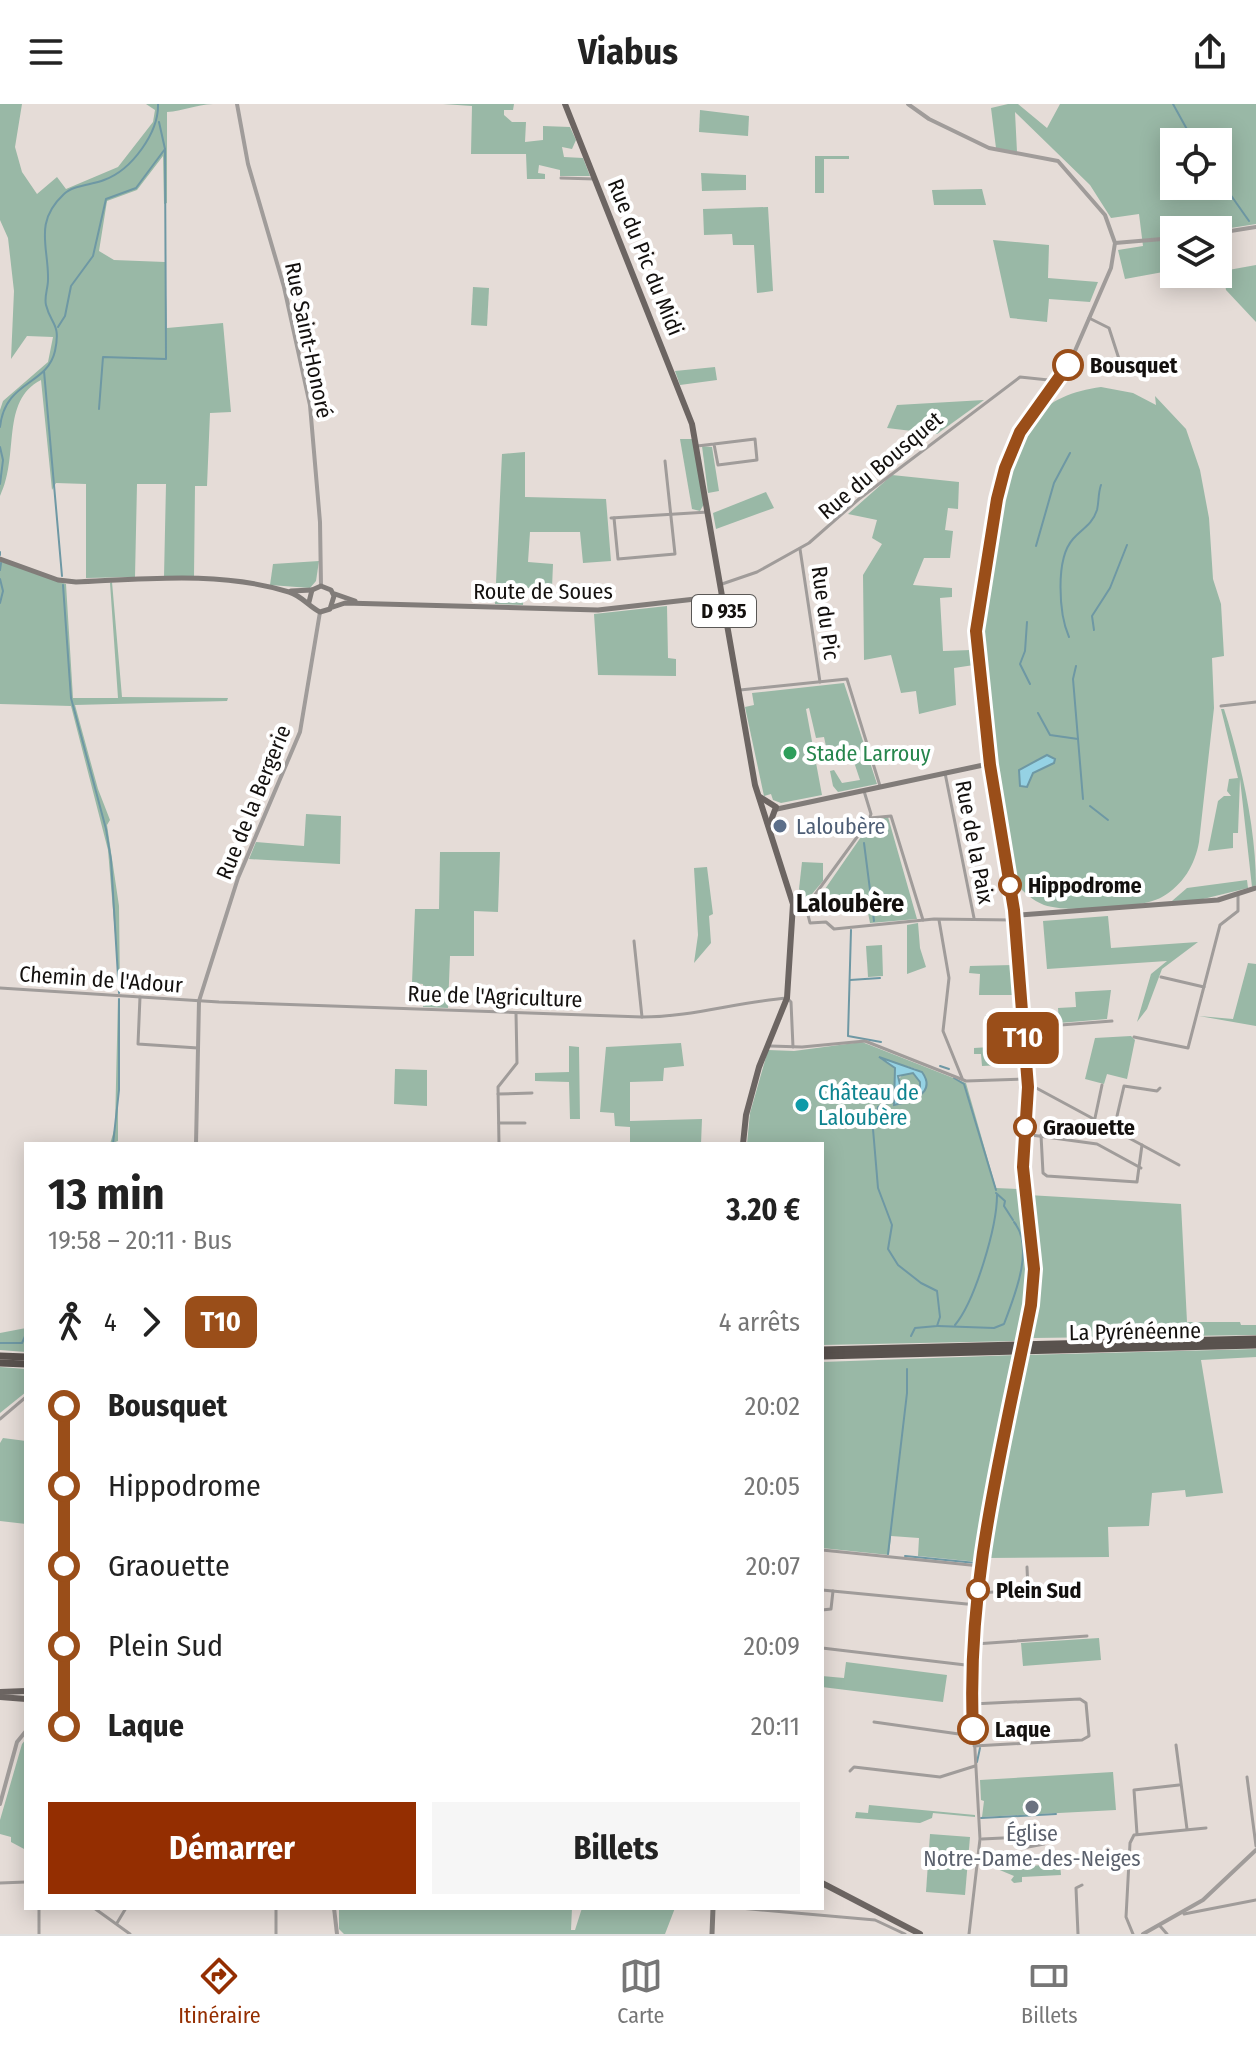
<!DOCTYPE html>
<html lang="fr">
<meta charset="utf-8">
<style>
:root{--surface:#fff;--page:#f6f6f6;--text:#222;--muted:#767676;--line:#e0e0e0;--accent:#942e01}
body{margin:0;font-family:"Fira Sans Condensed",sans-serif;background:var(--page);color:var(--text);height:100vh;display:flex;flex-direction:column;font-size:30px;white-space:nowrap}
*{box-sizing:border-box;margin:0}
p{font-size:26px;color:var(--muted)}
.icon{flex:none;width:44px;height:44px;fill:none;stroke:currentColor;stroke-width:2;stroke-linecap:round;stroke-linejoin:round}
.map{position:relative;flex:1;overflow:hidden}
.drawer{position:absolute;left:24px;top:1038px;width:800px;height:768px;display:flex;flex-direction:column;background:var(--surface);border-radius:0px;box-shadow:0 4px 20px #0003}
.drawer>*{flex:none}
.badge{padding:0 16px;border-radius:12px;font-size:28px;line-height:52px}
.buttons{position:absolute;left:1160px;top:24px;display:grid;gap:16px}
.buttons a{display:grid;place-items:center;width:72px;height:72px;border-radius:0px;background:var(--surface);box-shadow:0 4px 20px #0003;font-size:40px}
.map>.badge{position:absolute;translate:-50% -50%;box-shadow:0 0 0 4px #fff}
.legs{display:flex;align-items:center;gap:12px;height:88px;padding:0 24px;font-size:26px}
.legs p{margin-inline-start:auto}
.headline{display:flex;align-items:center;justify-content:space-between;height:136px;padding:0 24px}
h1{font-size:44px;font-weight:700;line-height:60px}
.action{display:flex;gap:16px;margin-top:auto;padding:16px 24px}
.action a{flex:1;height:92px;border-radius:0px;background:var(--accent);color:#fff;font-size:32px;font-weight:700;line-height:92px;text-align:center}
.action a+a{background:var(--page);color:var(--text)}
ul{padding:0 24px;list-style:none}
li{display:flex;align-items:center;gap:28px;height:80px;font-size:30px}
li i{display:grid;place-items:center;width:12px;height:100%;margin:0 10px;background:currentColor}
li i::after{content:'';width:20px;height:20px;margin:-10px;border:6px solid;border-radius:50%;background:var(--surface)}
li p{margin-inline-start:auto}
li:first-child i{background:linear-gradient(#0000 50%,currentColor 0)}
li:last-child i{background:linear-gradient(currentColor 50%,#0000 0)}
header{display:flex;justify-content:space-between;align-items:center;height:104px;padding:0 24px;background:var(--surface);font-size:36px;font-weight:700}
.tab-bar{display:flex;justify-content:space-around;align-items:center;height:112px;border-top:2px solid var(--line);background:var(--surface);font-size:22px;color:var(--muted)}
.tab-bar a{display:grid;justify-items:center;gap:4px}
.tab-bar .on{color:var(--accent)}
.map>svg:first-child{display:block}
</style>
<header><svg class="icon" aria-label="menu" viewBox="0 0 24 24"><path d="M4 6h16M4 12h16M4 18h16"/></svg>Viabus<svg class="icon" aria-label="share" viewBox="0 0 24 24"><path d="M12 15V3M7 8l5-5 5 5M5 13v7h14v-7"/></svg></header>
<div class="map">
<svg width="1256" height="1830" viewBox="0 0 1256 1830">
<rect width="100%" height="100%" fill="#e5dcd7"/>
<g fill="#99b8a6" fill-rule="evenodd">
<path d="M0,0h22l-7,43 7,25 15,22 20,-17 9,12 52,-22 35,-45 2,-12 -9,-6h67c-18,1 -30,7 -46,8v91l-3,1 -1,-48 -26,34 -30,11 -8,50 15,9 51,2 2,66 56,-5 8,89 -21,1 -3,73h-12l-1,91h-30l2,-93h-29l-2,93 -49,1v-94l-30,-1 -4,7 -11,-110c-41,21 -21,75 -41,116v-86l3,-9 45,-39 5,-25 -26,-1 -16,23 3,-68 -6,-53 -8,-18z"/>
<polygon points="443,0 514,0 513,6 504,6 504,11 512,18 526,18 525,38 543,36 543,22 570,23 576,36 572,45 562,43 564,53 583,54 590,72 560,72 560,66 539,61 538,69 545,70 545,75 527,75 526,50 471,50 472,2"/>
<path d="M1008,0h10l29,24 13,-24h196v120l-38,6h-44v40l-49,9 -7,-29 25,-4 -4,-32 -28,4 -21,-33 -75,-73 2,40 -21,-4 -5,-40zM1174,38h44v44h-44z"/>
<polygon points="700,6 749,12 748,32 699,28"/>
<polygon points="815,52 849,52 849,55 824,55 824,89 815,89"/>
<polygon points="701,69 746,71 746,86 702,87"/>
<polygon points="982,85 986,101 934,101 932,86"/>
<polygon points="768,103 773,187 757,189 754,141 733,141 732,130 704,131 703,105"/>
<polygon points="993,136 1049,141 1048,174 1098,178 1090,198 1049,195 1047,218 1010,214"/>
<polygon points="1256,161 1256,218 1226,186 1223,167"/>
<polygon points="473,183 489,184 487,222 471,221"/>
<polygon points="715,263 717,276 680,281 675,267"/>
<path d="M1101,283l32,6 23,12 -1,-9 31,33 14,41 9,48 4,61 8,25 3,52 -12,2 2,50 -15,134c-4,23 -16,43 -37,55 -21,12 -95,16 -118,8 -12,-5 -21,-13 -29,-23l-35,-235c1,-54 17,-184 51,-225 19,-23 42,-31 70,-35z"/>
<polygon points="984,296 937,330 887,324 897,301"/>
<polygon points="680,335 693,335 704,400 700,407 692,405"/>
<polygon points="702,342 712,343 719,387 708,389"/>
<polygon points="525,348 525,393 606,395 611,457 583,459 580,428 530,428 528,458 553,460 552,484 524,484 523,501 495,500 502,350"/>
<polygon points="892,371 959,378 958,405 948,404 945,426 953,427 950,454 924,454 913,481 952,484 952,493 940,494 943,547 971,546 974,561 954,564 956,601 919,610 916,587 901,589 891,551 864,556 863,471 882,440 872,434 877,416 848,410"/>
<polygon points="766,388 774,404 716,425 713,409"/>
<polygon points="0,457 66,480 73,594 118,594 110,479 112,478 122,593 228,594 227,597 75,601 98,685 110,716 107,721 119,802 120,890 108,746 71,602 0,600"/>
<polygon points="319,457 316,477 310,484 270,481 273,460"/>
<polygon points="667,502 668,554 676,555 676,572 598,571 594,510"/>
<polygon points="844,579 877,680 838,688 833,682 830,667 834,666 842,679 860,676 853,655 833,659 829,656 824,633 816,634 809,604 806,605 822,691 781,699 773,696 771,690 764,692 745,603 754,601 752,589"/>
<path d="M1221,605h3c17,53 32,120 32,176l-4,2 -12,-108 -2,54h-5v15l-25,3 10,-50 6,-5h7l-4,-5 2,-12 9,-1z"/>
<polygon points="306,710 341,712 340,760 249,755 256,738 304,742"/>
<polygon points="888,713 917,815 870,819 868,809 852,811 850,798 828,802 825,785 872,717"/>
<polygon points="440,748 500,748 498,808 474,807 474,852 450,852 448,904 423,903 423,880 412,879 415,805 439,805"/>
<polygon points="802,758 823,759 823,777 807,796 799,785"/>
<polygon points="707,763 713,810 709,812 711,839 694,859 698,831 694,764"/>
<polygon points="1247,776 1248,784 1199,796 1172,797 1187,784"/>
<polygon points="1108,812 1111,844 1198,838 1162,865 1147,905 1137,918 1151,870 1167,857 1047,865 1043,817"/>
<polygon points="918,819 920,844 926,863 907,870 907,821"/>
<polygon points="882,841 883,872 868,873 866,842"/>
<polygon points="1248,859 1256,860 1256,922 1199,912 1233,915"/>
<polygon points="1013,861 1015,891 979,891 980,870 969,869 970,862"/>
<polygon points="1111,886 1107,915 1059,919 1058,904 1076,903 1075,888"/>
<polygon points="118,893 118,1037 110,1040 115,1023"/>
<polygon points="985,911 1019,911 1020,933 986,933"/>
<polygon points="1131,932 1135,936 1127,975 1107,970 1104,980 1085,975 1095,934"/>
<path d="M862,938l104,41 30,105 24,1 11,83 -11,69 -198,4v-201h-75l3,-31 18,-63 26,1zM879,954l37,11 8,23 -26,13 -5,-5 2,-32z"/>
<polygon points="681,939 684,962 664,964 663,977 630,978 630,1017 702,1015 701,1040 630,1040 630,1023 615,1022 614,1009 600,1008 606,943"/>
<polygon points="569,942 579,943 580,1015 570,1015 569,978 535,977 535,969 569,968"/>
<polygon points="990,943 991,947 1022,946 1023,960 982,962 981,950 974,950 974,944"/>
<polygon points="395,965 427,966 427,1002 394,1000"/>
<circle cx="909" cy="980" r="11"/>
<polygon points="1028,1091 1181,1100 1187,1218 1240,1218 1241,1221 1256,1221 1256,1231 1033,1234 1030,1230 1037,1165"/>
<polygon points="26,1224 26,1248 0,1246 0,1229"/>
<polygon points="1256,1245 1256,1253 1201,1256 1223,1389 1186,1393 1185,1386 1152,1389 1149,1422 1108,1423 1109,1453 983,1454 1024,1251"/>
<polygon points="1017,1251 981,1406 978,1458 918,1452 919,1434 891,1432 889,1451 822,1444 822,1258"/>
<polygon points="0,1263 26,1265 26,1288 0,1309"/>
<polygon points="3,1334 26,1337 26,1420 0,1417 0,1339"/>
<polygon points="1099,1534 1101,1556 1023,1562 1021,1539"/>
<polygon points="846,1558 947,1571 943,1598 822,1583 822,1572 844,1574"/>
<polygon points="26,1635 26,1746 11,1738 11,1733 0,1730 0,1716 22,1640"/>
<polygon points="1113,1668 1116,1706 982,1713 984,1697 981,1696 980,1676"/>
<polygon points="869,1701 975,1711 975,1713 933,1709 932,1714 920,1719 855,1714 856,1708 868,1709"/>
<polygon points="930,1730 970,1733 965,1791 926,1788"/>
<polygon points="996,1749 1011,1763 1060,1760 1061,1771 1022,1773 1022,1778 1014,1779 1011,1776 1014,1772 983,1759 984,1750"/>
<polygon points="339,1804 572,1804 571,1826 575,1826 582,1804 675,1804 665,1830 344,1830 339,1825"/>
</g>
<g fill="#95d2e4" stroke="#6e98a4" stroke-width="2" fill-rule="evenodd">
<polygon points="1047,651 1055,655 1054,659 1033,669 1027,683 1020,682 1019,666"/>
<path d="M879,953l43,15c15,21 -10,29 -28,33l1,-37zM913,969l7,9v8l-6,4 -12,-1 -4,-17z"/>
</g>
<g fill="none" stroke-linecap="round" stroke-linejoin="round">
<g stroke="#6e98a4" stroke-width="2">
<polyline points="1173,0 1194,38"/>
<polyline points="1218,73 1249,117"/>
<polyline points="58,223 65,212 71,182 93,152 106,95 136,84 165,45 159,18"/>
<polyline points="44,267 62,472"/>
<polyline points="99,305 103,253 166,255 165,45"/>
<path d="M0,323c5,-47 47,-41 55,-76 6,-28 -4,-26 -9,-46 -2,-8 2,-17 2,-25 1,-33 -15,-57 16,-86 9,-9 28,-9 40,-14 28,-10 55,-48 54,-76"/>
<polyline points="0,343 3,356 0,380"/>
<polyline points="1036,442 1054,379 1070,349"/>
<polyline points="0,448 0,451"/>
<polyline points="0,466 1,459"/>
<polyline points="0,475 3,487 0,499"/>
<polyline points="63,481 71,594 106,725 111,756 119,889"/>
<polyline points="1027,518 1025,547 1020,560 1030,580"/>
<polyline points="1094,526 1092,512 1110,484 1127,441"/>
<path d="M1069,533c-10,-23 -14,-78 4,-98 10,-11 19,-14 24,-29 2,-8 1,-17 4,-25"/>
<polyline points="1076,562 1073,575 1083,695"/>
<polyline points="1038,609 1050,631 1078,635"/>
<polyline points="1090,702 1108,716"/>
<polyline points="864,739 874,817"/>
<polyline points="851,826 848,932 881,938"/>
<polyline points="850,876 880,874"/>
<polyline points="940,962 949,965"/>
<polyline points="954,974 964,980 996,1086"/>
<polyline points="893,997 878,1003 873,1025 878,1084 892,1121 888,1145 898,1161 921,1179 937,1187 940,1213 937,1222 915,1224 911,1232"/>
<polyline points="113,1040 119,986 119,895"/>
<polyline points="996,1089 1005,1097 1004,1102 1013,1116"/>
<path d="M955,1221c20,-24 42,-98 42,-130"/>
<path d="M938,1222l56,2 10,-4c10,-27 31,-76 10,-102"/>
<polyline points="0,1239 22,1239 26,1230"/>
<polyline points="888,1450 907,1289 907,1265"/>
<polyline points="905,1452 976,1459"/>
<polyline points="981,1485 983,1460"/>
<polyline points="978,1532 981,1493"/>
<polyline points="978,1549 978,1545"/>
<polyline points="977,1597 978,1553"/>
<polyline points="977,1603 979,1639"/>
<polyline points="977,1658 980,1644"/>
<polyline points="981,1714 1056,1710"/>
</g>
<g stroke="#a09c9a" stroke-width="3">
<polyline points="561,74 595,75"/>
<polyline points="1089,214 1109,224 1119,255 1094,257"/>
<polyline points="697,342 714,340 718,361 757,356 755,335 714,340"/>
<polyline points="611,414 708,408"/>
<polyline points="614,414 618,455 675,450 665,357"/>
<polyline points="800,445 820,578"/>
<polyline points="722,480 757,468 809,439 859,395 1020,273 1058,277"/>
<polyline points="740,586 847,575 880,682"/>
<polyline points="1221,602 1256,598"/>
<polyline points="945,669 974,814"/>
<polyline points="870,714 891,712 923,816"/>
<polyline points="806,803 810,819 826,818 834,825 934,815 1013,816"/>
<polyline points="794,809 806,803 868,718 871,710 864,687"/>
<polyline points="1014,809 1028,983 1024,1090 1034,1165 1026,1226"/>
<polyline points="939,816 949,874 943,927 962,974"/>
<polyline points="634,837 642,913"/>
<polyline points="1161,873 1204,883"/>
<path d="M0,884l219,14 423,15c49,0 95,-15 145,-19l4,4 2,45"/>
<polyline points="140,893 138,940 198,944"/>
<polyline points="1022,924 1112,917"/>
<polyline points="1134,933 1188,944 1220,821 1238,807 1238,791"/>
<polyline points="770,942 802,943 865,937 966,977 1027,975"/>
<polyline points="1027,979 1179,1061"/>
<polyline points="498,990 532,989"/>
<polyline points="1095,1014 1102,981"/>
<polyline points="499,1019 525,1019"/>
<polyline points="1114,1025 1124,982 1157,987 1160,984"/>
<polyline points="1024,1030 1097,1040 1141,1064"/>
<polyline points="1041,1031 1043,1069 1047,1072 1137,1078 1142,1041"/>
<polyline points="499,1040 498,983 517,959 516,909"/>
<polyline points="0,1315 26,1293"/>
<polyline points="822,1446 980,1462"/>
<polyline points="822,1486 977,1501"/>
<polyline points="978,1489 1028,1486 1027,1463"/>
<polyline points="822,1506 831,1505 833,1487"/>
<polyline points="975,1540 1087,1532"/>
<polyline points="822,1544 974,1562"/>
<polyline points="972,1600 1080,1595 1086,1599 1089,1632 1082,1636 974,1642"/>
<polyline points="874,1618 973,1632"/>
<polyline points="1176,1641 1187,1725"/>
<polyline points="850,1667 854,1663 940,1673 975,1662"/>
<polyline points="1247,1673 1256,1742"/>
<polyline points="1137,1730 1134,1686 1179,1681"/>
<polyline points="982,1735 1041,1732 1044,1740 1023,1744 1017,1733"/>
<polyline points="0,1779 26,1778"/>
<polyline points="39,1804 39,1830"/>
<polyline points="94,1804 130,1830"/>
<polyline points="740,1804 875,1816 905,1830"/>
<polyline points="1184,1810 1256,1796"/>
<polyline points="117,1819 126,1804"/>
<polyline points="1160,1822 1167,1830"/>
<polyline points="276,1830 276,1804"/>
<polyline points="969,1830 980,1735 972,1593 980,1462 984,1423 1018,1265"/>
<polyline points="1078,1830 1076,1784 1082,1781"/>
<polyline points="1133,1830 1126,1813 1130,1739 1134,1731 1206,1724"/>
</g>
<g stroke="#a09c9a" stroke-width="4">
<polyline points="237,0 248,60 284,183 310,301 320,418 321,482"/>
<polyline points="908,0 929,15 989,44 1058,57 1105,111 1115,139 1111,164 1071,256 1020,328 997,395 976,527 990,661"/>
<polyline points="1218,129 1256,123"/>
<polyline points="1115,139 1174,134"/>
<polyline points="196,1040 199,897 238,774 300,628 320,508"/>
<polyline points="0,1700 17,1638 26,1627"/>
<polyline points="334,1804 337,1830"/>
<polyline points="1143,1830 1203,1796 1256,1746"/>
</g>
<g stroke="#817c79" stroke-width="5">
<path d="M0,455l58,21 18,2c69,-3 146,-11 213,10 13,4 19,14 31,20l10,-3 4,-13 -3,-6 -10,-4 -9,4 -3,12"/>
<polyline points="291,487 312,486"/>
<polyline points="335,490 355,497"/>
<polyline points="333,503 345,499 598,506 722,492"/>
<polyline points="777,705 988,660 994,665 1014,806 1020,811 1218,796 1256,784"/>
<polyline points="712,1830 713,1804"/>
</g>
<g stroke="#6c6562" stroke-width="6">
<polyline points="565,0 692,320 755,681 793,800 787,894 759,963 746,1011 743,1040"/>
<polyline points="760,693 776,703 769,722"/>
<polyline points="0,1588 26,1587"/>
<polyline points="0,1593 26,1595"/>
<polyline points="822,1779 920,1830"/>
</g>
<g stroke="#59524e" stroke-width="7">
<polyline points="822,1246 1256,1235"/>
<polyline points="0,1252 26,1253"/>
<polyline points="822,1252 1256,1241"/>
<polyline points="0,1259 26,1260"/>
</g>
<polyline stroke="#a09c9a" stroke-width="3" points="1018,1265 1026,1226"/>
</g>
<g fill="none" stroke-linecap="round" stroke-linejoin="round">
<g stroke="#fff" stroke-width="18">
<path id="line-1" d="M973,1625c-7,-147 30,-282 58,-424l3,-36 -11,-102 5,-80 -14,-177 -24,-145 -14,-134 21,-132 8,-31 15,-36 48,-67"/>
</g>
<use href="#line-1" stroke="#9a4e19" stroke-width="12"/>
</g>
<g fill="#fff" stroke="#9a4e19" stroke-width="4">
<circle cx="1068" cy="261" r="14"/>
<circle cx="1010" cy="781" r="10"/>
<circle cx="1025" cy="1023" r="10"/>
<circle cx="978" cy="1486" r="10"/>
<circle cx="973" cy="1625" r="14"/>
</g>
<circle fill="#2e9e5b" stroke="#fff" stroke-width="3" cx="790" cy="649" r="8"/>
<circle fill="#5c6f8a" stroke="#fff" stroke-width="3" cx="780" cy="722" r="8"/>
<circle fill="#0f9aa8" stroke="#fff" stroke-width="3" cx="802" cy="1001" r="8"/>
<circle fill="#6b7280" stroke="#fff" stroke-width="3" cx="1032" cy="1703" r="8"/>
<g text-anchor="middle" stroke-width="8" stroke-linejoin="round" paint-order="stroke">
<rect fill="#fff" stroke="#5a5856" stroke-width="2" x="692" y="491" width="64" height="32" rx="6"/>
<g font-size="20" font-weight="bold" fill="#13100e">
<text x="724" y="514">D 935</text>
</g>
<g font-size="22" fill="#13100e" stroke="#fff">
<text transform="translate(646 153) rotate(68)" y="8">Rue du Pic du Midi</text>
<text transform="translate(309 236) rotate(78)" y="8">Rue Saint-Honoré</text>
<text transform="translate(880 361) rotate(-40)" y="8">Rue du Bousquet</text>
<text x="543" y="495">Route de Soues</text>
<text transform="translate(826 509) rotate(82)" y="8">Rue du Pic</text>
<text transform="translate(253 698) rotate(-68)" y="8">Rue de la Bergerie</text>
<text transform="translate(975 738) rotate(79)" y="8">Rue de la Paix</text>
<text transform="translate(101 875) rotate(4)" y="8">Chemin de l'Adour</text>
<text transform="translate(495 892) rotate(2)" y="8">Rue de l'Agriculture</text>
<text transform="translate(1135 1227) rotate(-1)" y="8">La Pyrénéenne</text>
</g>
<g font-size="22" font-weight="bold" fill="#13100e" stroke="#fff" text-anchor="start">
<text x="1090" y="269">Bousquet</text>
<text x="1028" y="789">Hippodrome</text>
<text x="1043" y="1031">Graouette</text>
<text x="996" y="1494">Plein Sud</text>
<text x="995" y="1633">Laque</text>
</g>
<g font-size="22" fill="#27864d" stroke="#fff" text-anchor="start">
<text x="806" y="657">Stade Larrouy</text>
</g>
<g font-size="22" fill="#4e5e75" stroke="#fff" text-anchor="start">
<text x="796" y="730">Laloubère</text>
</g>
<g font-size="22" fill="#0d838f" stroke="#fff" text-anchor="start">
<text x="818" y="996">Château de<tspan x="818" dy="25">Laloubère</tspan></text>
</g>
<g font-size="22" fill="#5b616d" stroke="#fff">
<text x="1032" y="1737">Église<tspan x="1032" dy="25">Notre-Dame-des-Neiges</tspan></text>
</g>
<g font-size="26" font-weight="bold" fill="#13100e" stroke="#fff">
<text x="850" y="808">Laloubère</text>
</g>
</g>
</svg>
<div class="buttons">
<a><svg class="icon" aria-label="locate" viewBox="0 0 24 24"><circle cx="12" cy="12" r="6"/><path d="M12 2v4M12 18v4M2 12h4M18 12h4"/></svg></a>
<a><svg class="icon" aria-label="layers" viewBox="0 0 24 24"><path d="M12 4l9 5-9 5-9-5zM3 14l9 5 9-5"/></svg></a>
</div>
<b class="badge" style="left:1023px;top:934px;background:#9a4e19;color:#fff">T10</b>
<section class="drawer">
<div class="headline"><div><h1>13 min</h1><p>19:58 – 20:11 · Bus</p></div><b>3.20 €</b></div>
<div class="legs"><svg class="icon" aria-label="walk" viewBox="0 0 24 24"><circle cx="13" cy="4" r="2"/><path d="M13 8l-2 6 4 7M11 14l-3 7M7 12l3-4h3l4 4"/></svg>4<svg class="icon" aria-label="forward" viewBox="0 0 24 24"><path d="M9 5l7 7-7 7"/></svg><b class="badge" style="background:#9a4e19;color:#fff">T10</b><p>4 arrêts</p></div>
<ul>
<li><i style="color:#9a4e19"></i><b>Bousquet</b><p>20:02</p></li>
<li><i style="color:#9a4e19"></i><span>Hippodrome</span><p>20:05</p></li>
<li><i style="color:#9a4e19"></i><span>Graouette</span><p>20:07</p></li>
<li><i style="color:#9a4e19"></i><span>Plein Sud</span><p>20:09</p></li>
<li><i style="color:#9a4e19"></i><b>Laque</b><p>20:11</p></li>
</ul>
<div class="action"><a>Démarrer</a><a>Billets</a></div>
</section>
</div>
<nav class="tab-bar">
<a class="on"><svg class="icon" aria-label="directions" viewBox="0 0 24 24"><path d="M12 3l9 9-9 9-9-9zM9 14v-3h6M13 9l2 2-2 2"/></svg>Itinéraire</a>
<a><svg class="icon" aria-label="map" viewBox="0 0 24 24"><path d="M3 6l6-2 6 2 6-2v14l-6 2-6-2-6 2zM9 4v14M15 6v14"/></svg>Carte</a>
<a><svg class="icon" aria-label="tickets" viewBox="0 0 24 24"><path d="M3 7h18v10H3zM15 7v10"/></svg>Billets</a>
</nav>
